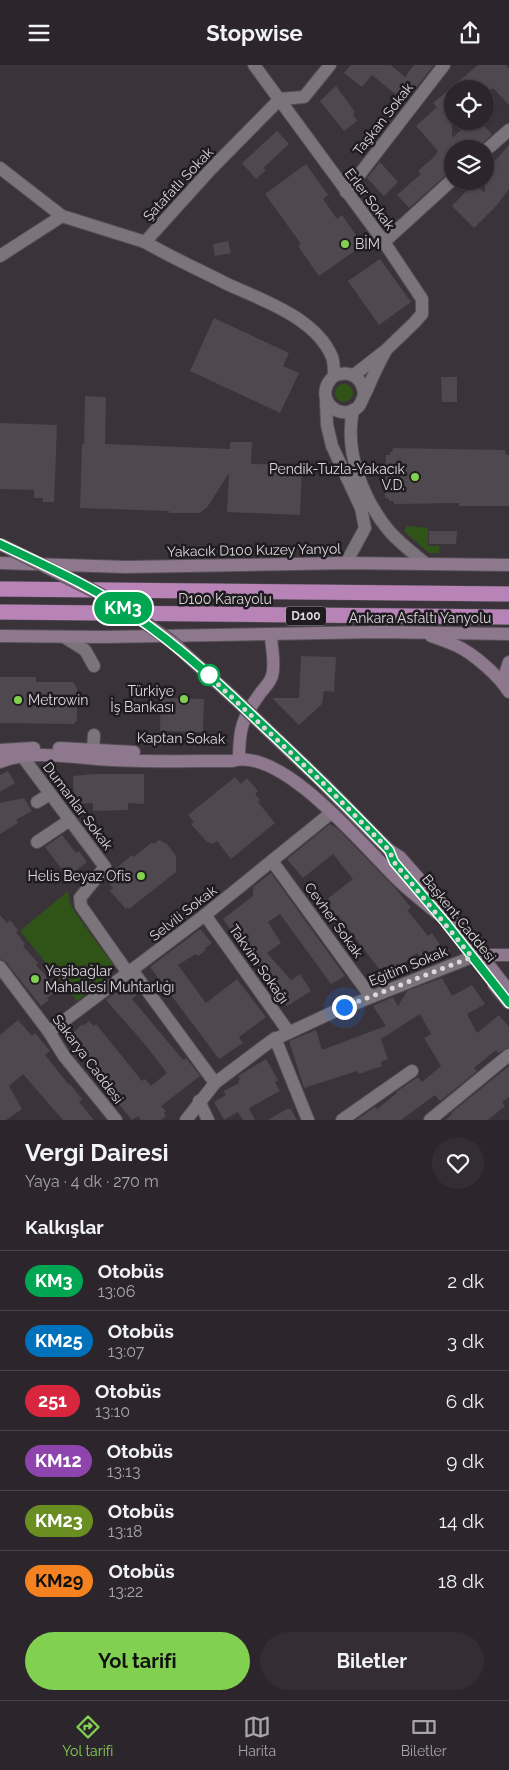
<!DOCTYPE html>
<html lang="tr">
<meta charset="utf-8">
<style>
:root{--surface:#2c262c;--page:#342e34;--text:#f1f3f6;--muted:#a6a5a9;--line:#484348;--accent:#82d050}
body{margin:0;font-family:Raleway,sans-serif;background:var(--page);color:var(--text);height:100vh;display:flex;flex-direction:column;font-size:19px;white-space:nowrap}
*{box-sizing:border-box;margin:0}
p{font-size:16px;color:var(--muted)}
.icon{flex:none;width:28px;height:28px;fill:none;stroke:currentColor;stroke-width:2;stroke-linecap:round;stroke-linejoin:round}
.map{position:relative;height:1055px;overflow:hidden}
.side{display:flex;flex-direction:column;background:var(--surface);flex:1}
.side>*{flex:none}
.badge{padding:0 10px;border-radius:16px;font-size:18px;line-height:32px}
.fabs{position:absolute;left:444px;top:15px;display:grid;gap:10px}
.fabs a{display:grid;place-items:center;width:50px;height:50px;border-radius:50%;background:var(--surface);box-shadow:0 1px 4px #0004,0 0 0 1px var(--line);font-size:25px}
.you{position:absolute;width:25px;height:25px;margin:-12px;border:4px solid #fff;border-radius:50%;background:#1a73e8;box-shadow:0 0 0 8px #1a73e833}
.map>.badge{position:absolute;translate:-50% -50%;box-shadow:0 0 0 2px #fff}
h2{padding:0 25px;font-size:19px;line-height:45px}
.round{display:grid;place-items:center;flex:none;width:52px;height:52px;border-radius:26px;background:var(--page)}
.headline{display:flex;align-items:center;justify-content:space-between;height:85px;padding:0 25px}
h1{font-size:24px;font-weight:700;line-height:38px}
.button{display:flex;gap:10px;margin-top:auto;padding:10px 25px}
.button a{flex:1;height:58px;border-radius:30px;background:var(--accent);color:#111;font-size:20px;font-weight:700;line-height:58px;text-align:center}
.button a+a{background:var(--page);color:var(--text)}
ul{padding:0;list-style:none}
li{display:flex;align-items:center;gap:15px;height:60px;padding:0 25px;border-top:1px solid var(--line)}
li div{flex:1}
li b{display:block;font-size:19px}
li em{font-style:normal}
li .badge{min-width:55px;font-weight:700;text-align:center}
header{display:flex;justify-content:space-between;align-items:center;height:65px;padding:0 25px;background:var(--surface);font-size:22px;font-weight:700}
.dock{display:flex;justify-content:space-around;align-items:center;height:70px;border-top:1px solid var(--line);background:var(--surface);font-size:14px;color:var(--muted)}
.dock a{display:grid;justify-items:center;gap:2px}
.dock .on{color:var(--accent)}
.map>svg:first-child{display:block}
</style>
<header><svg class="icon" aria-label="menu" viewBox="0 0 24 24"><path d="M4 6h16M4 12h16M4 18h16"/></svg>Stopwise<svg class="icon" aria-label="share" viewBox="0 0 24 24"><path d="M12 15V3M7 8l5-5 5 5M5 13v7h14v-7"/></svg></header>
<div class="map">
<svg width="509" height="1055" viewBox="0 0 509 1055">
<rect width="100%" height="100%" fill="#3a333a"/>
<g fill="#305418">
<circle cx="344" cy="328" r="9"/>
<polygon points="407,461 428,463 428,481 439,481 439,488 429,488 404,466"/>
<polygon points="68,826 70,838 74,846 114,901 109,912 77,936 20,866"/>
</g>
<g fill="#4f484f">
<polygon points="351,0 391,0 405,12 414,0 434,0 405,37 372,10 362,22 344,8"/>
<polygon points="478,0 506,0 509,4 509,40 494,24 452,24 452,73 471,56 479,56 492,69 477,84 452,84 452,107 447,109 409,143 397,130 421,109 418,106 437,89 436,88 438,86 416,61 437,42 433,38"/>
<polygon points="336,21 355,47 353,49 357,56 344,66 320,36"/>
<polygon points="277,66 289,79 263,103 266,105 256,114 242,98"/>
<polygon points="509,80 509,124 497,140 474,163 452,141 474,118 485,128 485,107"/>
<polygon points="380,97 398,117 384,131 367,113"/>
<polygon points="306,99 328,130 323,134 337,154 342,150 363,180 319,211 298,181 301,179 265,129"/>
<polygon points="228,176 231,188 215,191 213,179"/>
<polygon points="380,194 411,237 379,260 348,216"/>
<polygon points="214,253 289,288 283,301 299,308 280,348 190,306"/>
<polygon points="441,312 457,312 457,337 442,337"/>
<polygon points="85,331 106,332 105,379 230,384 230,377 252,377 251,399 302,400 300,450 227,447 229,408 208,441 200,448 169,448 169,446 80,443 82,379 84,379"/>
<polygon points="0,358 57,360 54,437 43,437 43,433 34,433 34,425 0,424"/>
<polygon points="393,383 505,385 506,390 509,390 509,441 459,441 459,438 394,439 394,436 389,436 389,434 385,433 386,390 390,390 390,387 392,387"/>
<polygon points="429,466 457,466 456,479 429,479"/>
<polygon points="301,591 336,592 334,627 324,626 322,639 299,660 272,633 299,633"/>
<polygon points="0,612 36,612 36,617 73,617 77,623 77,655 74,659 0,658"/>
<polygon points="161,633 204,634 203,667 160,666"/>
<polygon points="8,706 15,718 0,727 0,710"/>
<polygon points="93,709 144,709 144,739 128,738 128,745 93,746 93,738 74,739 73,711"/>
<polygon points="235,712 241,719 247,713 258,726 255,729 260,735 258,737 275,758 231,794 217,776 212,779 210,777 208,778 191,759 194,757 188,750"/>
<polygon points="24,733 32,746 16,755 18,758 0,769 0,738"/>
<polygon points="330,759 338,764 397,825 411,843 407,845 428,871 432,868 441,881 423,895 417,888 401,900 397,899 394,902 391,900 387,903 386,902 379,904 338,850 336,851 329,843 331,842 326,835 353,814 340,798 333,789 303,813 287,794"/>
<polygon points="62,770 76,788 79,786 87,797 68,812 45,782"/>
<polygon points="159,775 167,779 176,791 176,807 129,844 128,842 126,844 110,826 113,823 106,815 116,808 114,805 132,790 134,792 152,777 154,779"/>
<polygon points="271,808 345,911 331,919 280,849 268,857 281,878 267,888 291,915 300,909 311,926 287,941 280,930 260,908 262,906 223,854 253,831 253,822"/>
<polygon points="0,850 7,858 10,855 18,865 16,867 25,879 23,881 38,898 36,900 58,924 47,933 49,935 41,941 6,897 0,894"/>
<polygon points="199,865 201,865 212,878 205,883 206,885 198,891 196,889 178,900 206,938 237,914 266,952 239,972 243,978 219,994 150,902"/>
<polygon points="442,913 452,931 472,920 485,939 467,949 477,968 499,950 509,962 509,982 498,988 496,985 474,1003 477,1006 440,1036 435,1030 401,1055 356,1055 375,1042 377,1044 397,1028 396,1027 418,1012 422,1017 441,1001 424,973 431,969 420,949 381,974 388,994 381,997 382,1001 359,1009 357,1006 304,1023 289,976 316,965 322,985 386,961 373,941 393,932 398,941 407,926"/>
<polygon points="130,916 139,928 132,934 183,995 186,993 200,1011 161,1041 166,1046 164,1048 166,1051 161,1055 141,1055 138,1051 132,1055 117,1037 121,1034 71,970 82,959 83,961 89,956 94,961 96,959 142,1016 145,1014 151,1021 167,1008 143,977 106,935"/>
<polygon points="18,955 32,971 35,968 50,986 45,990 69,1020 70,1019 82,1034 79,1037 94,1055 63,1055 23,1009 9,1021 22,1044 6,1055 0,1055 0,970"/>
<polygon points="266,994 278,1015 275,1017 280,1026 249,1043 255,1055 243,1055 238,1047 224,1055 214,1037 226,1030 224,1026 239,1018 238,1016 240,1014 238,1011"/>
<polygon points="509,1001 509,1032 502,1037 505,1041 488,1055 446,1055 452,1049 451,1048"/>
<polygon points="287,1044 291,1044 297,1055 268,1055"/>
</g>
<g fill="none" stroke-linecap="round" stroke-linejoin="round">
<g stroke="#555055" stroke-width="14">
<g id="street">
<polyline points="254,0 384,177 422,234 422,249 414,258 386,285 354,310"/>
<polyline points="485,86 509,65"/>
<polyline points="0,103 62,151 145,177 211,104 280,34 304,32 330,0"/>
<polyline points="346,127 444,0"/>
<path d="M145,177c27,16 55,28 82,42 35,16 89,34 105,73 2,5 2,13 2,19"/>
<polyline points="384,177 452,115"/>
<polyline points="0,191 62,151"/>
<path d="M364,331c0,-18 -14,-27 -30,-20 -24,21 7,49 25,30 3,-4 4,-10 7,-14 6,-14 12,-27 19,-40"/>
<polyline points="326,336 327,360 332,381 361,443 365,463 346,498"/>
<path d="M353,345c-9,42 10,90 37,122 11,12 23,21 35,31"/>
<polyline points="64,572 85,585 94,601"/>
<polyline points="93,685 94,670"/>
<polyline points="22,691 105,802 80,833 81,841 128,908"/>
<polyline points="37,737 50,729"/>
<polyline points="37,777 70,755"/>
<polyline points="272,796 371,932"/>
<polyline points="205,850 288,966"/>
<polyline points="0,902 49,967 64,991 116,1055"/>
<polyline points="132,905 215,1018"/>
<polyline points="49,967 205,850 331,748"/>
<polyline points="275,973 308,1055"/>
<polyline points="199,1036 208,1055"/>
<polyline points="186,1055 215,1018 271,976 331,948 472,892"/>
<polyline points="342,1055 412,1006"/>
<polyline points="430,1055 509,990"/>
</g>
</g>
<g stroke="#555055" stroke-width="14">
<g id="secondary">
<polyline points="0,498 126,502 346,498 509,500"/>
<polyline points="0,571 105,572 378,567 509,569"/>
<path d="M431,571c9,3 18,6 26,10 17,8 42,30 52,46"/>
<polyline points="506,623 506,606 509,597"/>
<polyline points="59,683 134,687"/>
<polyline points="0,685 34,683"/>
<path d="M239,694c0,-29 3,-41 20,-64 4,-6 11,-12 13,-19 4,-14 -1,-28 -1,-42"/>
<path d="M0,697c35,-14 77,-3 113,-2 40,2 80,1 119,1 50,-15 132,86 165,118 13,13 27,23 41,35"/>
<polyline points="322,717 389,785 400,792 444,842 509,926"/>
<polyline points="481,890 509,890"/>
<polyline points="494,920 509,938"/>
</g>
</g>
<g stroke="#555055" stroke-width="16">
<g id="highway">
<polyline points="0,524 509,529"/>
<polyline points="0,547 509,552"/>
</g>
</g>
<use href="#street" stroke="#7c747b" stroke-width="12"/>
<use href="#secondary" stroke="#8e788d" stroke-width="12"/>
<use href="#highway" stroke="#b883b7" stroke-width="15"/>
<g stroke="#555055" stroke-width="14" stroke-linecap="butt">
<polyline id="secondary-bridge" points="0,479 98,528 136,551 172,577 235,634 322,717"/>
</g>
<use href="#secondary-bridge" stroke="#8e788d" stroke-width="12"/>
</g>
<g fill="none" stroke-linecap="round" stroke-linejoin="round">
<g stroke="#fff" stroke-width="11">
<path id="line" d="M0,479c46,22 94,43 136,73 44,30 82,66 121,103 45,42 89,85 132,130l5,12 51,60 64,81"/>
</g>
<use href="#line" stroke="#00a651" stroke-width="8"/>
<polyline stroke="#dcd7dc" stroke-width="5" stroke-dasharray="0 9" points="209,610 207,609 322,717 389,785 394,797 472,892 344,942"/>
</g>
<g fill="#82d050" stroke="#1f1c1f" stroke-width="2">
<circle cx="345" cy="179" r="5"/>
<circle cx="415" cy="412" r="5"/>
<circle cx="184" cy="634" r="5"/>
<circle cx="18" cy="635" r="5"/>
<circle cx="141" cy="811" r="5"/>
<circle cx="35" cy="914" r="5"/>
</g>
<circle fill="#fff" stroke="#00a651" stroke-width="2.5" cx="209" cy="610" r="10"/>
<g text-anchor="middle" stroke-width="5" stroke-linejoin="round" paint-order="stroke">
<rect fill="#1f1c1f" stroke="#a39fa3" stroke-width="1" x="286" y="541.5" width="40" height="19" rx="4"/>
<g font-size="12" font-weight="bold" fill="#dcd7dc">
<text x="306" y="555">D100</text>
</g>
<g font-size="14" fill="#dcd7dc" stroke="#1f1c1f">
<text transform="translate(383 54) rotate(-52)" y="5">Taşkan Sokak</text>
<text transform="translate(178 119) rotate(-47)" y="5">Şatafatlı Sokak</text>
<text transform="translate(370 134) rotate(53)" y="5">Erler Sokak</text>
<text transform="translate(254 485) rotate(-1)" y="5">Yakacık D100 Kuzey Yanyol</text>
<text x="225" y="539">D100 Karayolu</text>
<text x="420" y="558">Ankara Asfaltı Yanyolu</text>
<text transform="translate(181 673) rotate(1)" y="5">Kaptan Sokak</text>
<text transform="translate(78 741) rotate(53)" y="5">Dumanlar Sokak</text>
<text transform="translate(183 848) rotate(-38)" y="5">Selvili Sokak</text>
<text transform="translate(459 853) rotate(51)" y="5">Başkent Caddesi</text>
<text transform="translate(334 855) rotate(54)" y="5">Cevher Sokak</text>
<text transform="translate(259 899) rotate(55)" y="5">Takvim Sokağı</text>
<text transform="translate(408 901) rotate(-22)" y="5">Eğitim Sokak</text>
<text transform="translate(88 994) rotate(53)" y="5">Sakarya Caddesi</text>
</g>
<g font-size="14" fill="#dcd7dc" stroke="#1f1c1f" text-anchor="start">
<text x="355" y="184">BİM</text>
<text x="405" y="409" text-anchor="end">Pendik-Tuzla-Yakacık<tspan x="405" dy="16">V.D.</tspan></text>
<text x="174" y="631" text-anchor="end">Türkiye<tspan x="174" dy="16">İş Bankası</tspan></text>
<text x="28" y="640">Metrowin</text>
<text x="131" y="816" text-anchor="end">Helis Beyaz Ofis</text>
<text x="45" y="911">Yeşibağlar<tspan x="45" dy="16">Mahallesi Muhtarlığı</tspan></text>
</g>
</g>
</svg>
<div class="fabs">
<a><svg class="icon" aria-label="locate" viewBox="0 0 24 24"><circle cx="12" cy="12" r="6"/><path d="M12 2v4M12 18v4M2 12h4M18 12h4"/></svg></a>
<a><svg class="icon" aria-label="layers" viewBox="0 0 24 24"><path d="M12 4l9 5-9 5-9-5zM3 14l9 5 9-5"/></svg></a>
</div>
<div class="you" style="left:344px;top:942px"></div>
<b class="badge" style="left:123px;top:543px;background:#00a651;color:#fff">KM3</b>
</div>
<section class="side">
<div class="headline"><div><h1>Vergi Dairesi</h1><p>Yaya · 4 dk · 270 m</p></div><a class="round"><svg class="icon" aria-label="heart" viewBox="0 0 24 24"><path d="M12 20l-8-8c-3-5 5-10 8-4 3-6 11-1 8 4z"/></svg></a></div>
<h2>Kalkışlar</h2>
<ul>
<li><span class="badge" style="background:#00a651;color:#fff">KM3</span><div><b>Otobüs</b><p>13:06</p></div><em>2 dk</em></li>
<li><span class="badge" style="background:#0072bc;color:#fff">KM25</span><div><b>Otobüs</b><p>13:07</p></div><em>3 dk</em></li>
<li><span class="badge" style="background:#d7263d;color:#fff">251</span><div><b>Otobüs</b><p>13:10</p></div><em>6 dk</em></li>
<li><span class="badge" style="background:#8e44ad;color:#fff">KM12</span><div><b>Otobüs</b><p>13:13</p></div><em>9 dk</em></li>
<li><span class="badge" style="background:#6b8e23;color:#fff">KM23</span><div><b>Otobüs</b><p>13:18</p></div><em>14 dk</em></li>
<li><span class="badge" style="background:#f58220;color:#111">KM29</span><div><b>Otobüs</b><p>13:22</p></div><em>18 dk</em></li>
</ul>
<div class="button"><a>Yol tarifi</a><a>Biletler</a></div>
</section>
<nav class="dock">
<a class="on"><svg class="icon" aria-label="directions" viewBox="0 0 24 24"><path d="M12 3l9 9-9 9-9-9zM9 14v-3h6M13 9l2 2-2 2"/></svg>Yol tarifi</a>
<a><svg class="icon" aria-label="map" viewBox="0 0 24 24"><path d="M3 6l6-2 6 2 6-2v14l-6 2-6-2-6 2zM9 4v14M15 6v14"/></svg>Harita</a>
<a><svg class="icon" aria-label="tickets" viewBox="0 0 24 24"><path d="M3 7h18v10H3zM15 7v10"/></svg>Biletler</a>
</nav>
